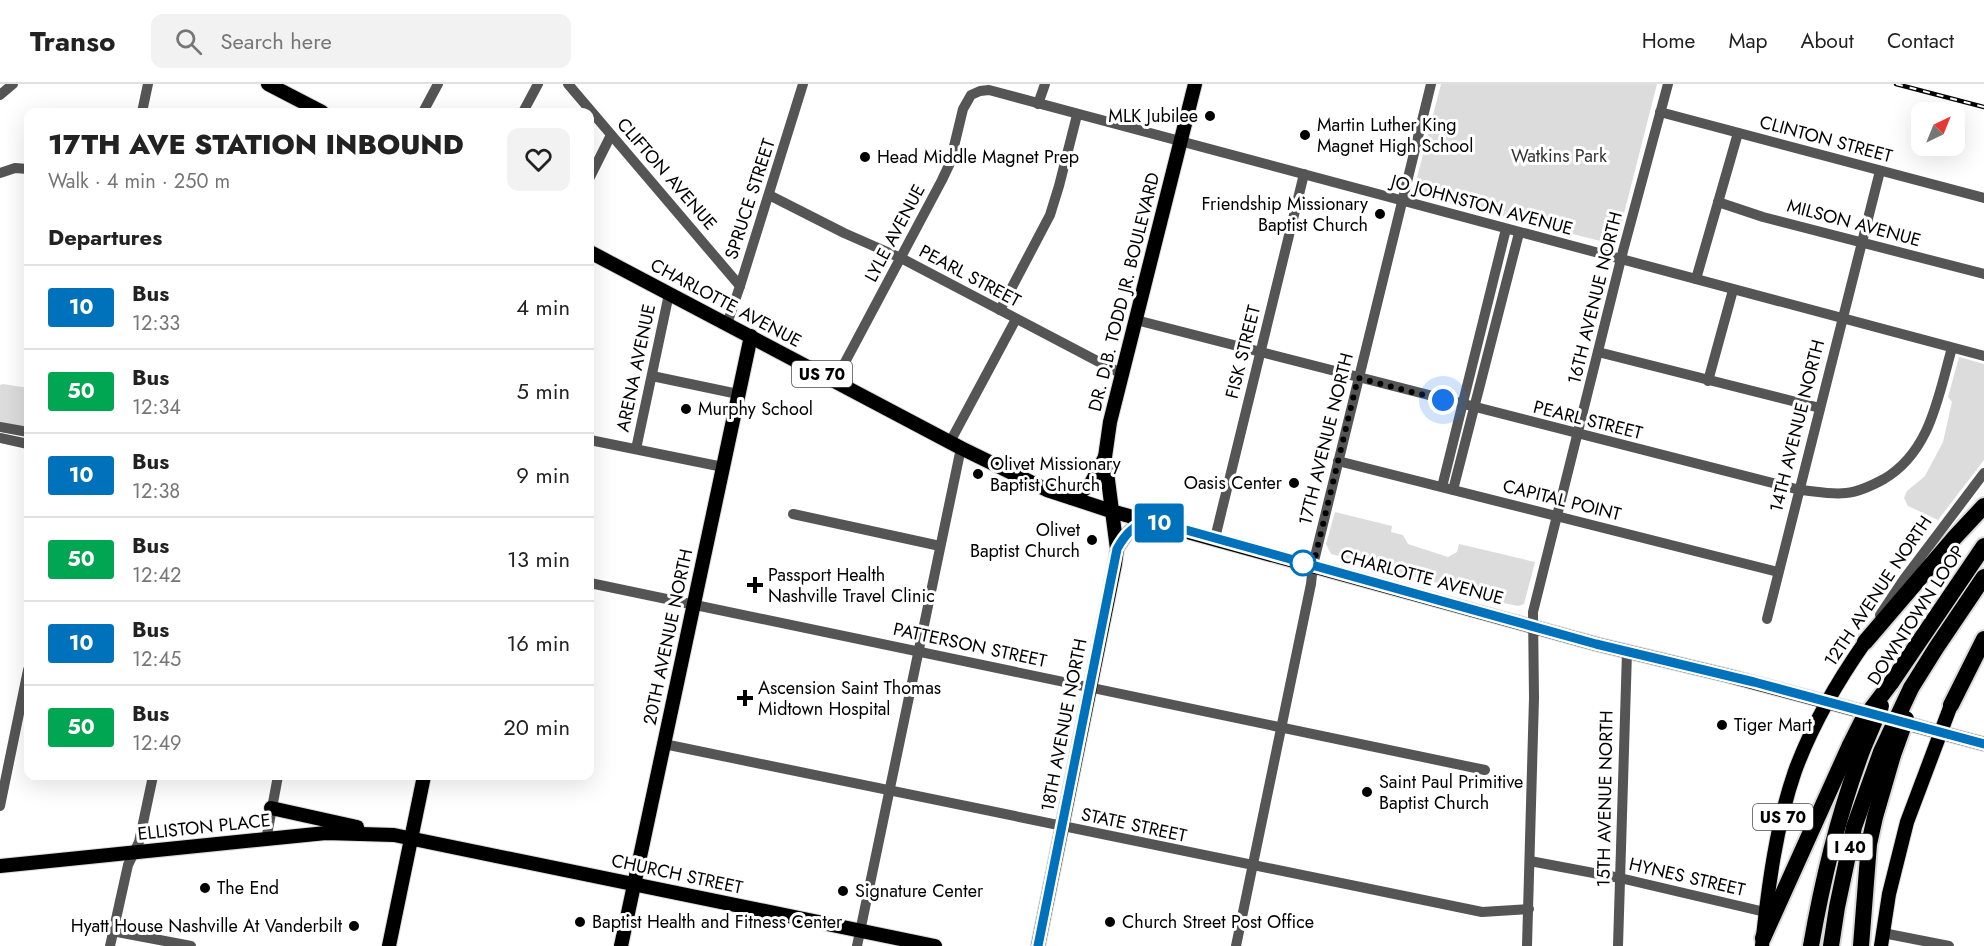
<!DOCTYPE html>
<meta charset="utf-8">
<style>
:root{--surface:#fff;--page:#f2f2f2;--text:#222;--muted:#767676;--line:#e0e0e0}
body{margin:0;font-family:Jost,sans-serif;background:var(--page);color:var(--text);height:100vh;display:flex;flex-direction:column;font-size:22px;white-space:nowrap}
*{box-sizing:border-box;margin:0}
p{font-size:20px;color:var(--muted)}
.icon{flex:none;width:33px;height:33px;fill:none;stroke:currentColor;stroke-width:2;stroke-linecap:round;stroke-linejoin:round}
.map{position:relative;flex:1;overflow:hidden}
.sheet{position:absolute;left:24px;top:24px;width:570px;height:672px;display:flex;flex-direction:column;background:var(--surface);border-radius:12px;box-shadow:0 6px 24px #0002}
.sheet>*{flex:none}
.badge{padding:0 12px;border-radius:4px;font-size:21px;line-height:39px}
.needle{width:39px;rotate:43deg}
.buttons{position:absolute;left:1911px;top:18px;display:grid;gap:12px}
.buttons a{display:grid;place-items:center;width:54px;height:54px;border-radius:12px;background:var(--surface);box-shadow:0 6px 24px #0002;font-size:30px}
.you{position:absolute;width:30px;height:30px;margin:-15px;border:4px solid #fff;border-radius:50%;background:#1a73e8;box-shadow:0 0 0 9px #1a73e833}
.map>.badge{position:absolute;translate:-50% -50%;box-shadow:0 0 0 3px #fff}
h2{padding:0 24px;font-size:22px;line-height:54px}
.round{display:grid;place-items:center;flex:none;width:63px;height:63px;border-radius:12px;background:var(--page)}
.headline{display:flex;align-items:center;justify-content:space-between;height:102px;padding:0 24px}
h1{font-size:28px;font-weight:800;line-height:45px}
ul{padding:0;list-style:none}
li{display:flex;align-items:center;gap:18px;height:84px;padding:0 24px;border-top:2px solid var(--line)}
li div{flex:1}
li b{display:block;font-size:22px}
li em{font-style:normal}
li .badge{min-width:66px;font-weight:700;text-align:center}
header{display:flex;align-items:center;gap:36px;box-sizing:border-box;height:84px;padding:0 30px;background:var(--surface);border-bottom:2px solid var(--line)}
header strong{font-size:28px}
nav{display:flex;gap:33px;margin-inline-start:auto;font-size:21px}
.search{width:420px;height:54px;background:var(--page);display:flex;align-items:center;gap:15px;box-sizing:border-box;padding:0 21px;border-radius:12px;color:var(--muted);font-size:22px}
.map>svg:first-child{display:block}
</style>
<header>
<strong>Transo</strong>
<div class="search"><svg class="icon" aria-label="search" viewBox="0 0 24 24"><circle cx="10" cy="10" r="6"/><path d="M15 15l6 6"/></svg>Search here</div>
<nav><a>Home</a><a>Map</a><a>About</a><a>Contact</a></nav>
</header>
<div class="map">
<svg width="1984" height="862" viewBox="0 0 1984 862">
<rect width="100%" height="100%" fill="#fff"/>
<g fill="#dcdcdc">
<polygon points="1441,0 1657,0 1616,161 1413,109"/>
<polygon points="1959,273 1984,280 1984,376 1938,436 1908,422 1904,414 1907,407 1925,392 1943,358 1952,318 1948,313"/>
<polygon points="3,300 28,304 28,344 0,338 0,301"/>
<polygon points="1335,428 1392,442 1391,448 1403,451 1408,460 1448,473 1457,468 1459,460 1535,478 1524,520 1518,522 1484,515 1452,503 1331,470 1326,460"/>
</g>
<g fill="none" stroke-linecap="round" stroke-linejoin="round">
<g stroke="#dbdbdb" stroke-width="16">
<g id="major">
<polyline points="268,0 322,28"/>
<polyline points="590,168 961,364 1047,406 1111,427 1596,560 1729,592 1984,660"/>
<polyline points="1072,414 1090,401 1105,373"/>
<path d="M1117,465c8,-15 17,-24 33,-29"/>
<polyline points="271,724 357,743"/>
<polyline points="0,782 326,749 394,751 935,862"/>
<polyline points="389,862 424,692"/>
<polyline points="621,862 751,252"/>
<polyline points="1038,862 1115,480 1117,465 1105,373 1110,338 1195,0"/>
<path d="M1762,862c6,-58 14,-120 33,-175 17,-46 42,-89 70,-129"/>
<polyline points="1881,862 1889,810 1907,738 1951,621"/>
</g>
</g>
<g stroke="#dbdbdb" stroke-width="20">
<g id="highway">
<polyline points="1865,558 1955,453 1984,422"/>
<polyline points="1891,599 1984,462"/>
<polyline points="1911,604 1936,564 1984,493"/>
<polyline points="1951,621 1984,555"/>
<polyline points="1763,854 1850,661"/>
<path d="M1811,862c12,-69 28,-135 53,-200"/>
<polyline points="1831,862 1837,823 1854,743 1881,668"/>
<polyline points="1861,862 1869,760 1875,733 1893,671"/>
</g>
</g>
<g stroke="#555" stroke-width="10">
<polyline points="568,0 740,202"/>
<polyline points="0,11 13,0"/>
<polyline points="1038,20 1045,0"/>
<polyline points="142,28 148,0"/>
<polyline points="423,28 438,0"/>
<polyline points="523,28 538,0"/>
<polyline points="1660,28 1984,114"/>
<polyline points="0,89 15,84 28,85"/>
<polyline points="590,93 611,51"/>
<polyline points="769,111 844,149 901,174 1122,290"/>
<polyline points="1718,118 1763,133 1984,190"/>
<polyline points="1696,195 1738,49"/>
<polyline points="1000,226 1050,131 1059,102 1077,31"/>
<path d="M1136,236l664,170c14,1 31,5 46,3 13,-1 27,-8 38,-14 47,-28 54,-83 68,-131"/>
<polyline points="727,240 740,202 803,0"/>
<polyline points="1598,268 1820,324"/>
<polyline points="652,292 738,310"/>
<polyline points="835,297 942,96 950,79 963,25 971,11 980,7 989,6 1984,272"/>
<polyline points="1708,297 1733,206"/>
<polyline points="0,343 28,348"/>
<polyline points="0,354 28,360"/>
<polyline points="590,356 723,383"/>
<polyline points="950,358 1016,235"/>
<polyline points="636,365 669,210"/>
<polyline points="1338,377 1778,488"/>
<polyline points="1442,403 1506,145"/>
<polyline points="1453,406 1519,149"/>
<polyline points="793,430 940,462"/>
<polyline points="1215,454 1304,90"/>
<polyline points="590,499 1485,686"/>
<polyline points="1880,531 1904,495 1984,389"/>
<polyline points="1767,535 1880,87"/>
<polyline points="664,660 1482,828 1529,825"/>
<polyline points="0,722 28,586"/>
<polyline points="266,756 278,692"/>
<polyline points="1530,777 1620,794 1765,828"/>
<polyline points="112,847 191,862"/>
<polyline points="1883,849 1949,862"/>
<polyline points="110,862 128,781 139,758 153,692"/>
<polyline points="857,862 961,364"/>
<polyline points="1236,862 1311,500 1313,481 1431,0"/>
<polyline points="1527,862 1534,614 1533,528 1623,167 1668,0"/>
<polyline points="1618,862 1627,568"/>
</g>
<use href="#major" stroke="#000" stroke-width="14"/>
<use href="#highway" stroke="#000" stroke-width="16"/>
<g stroke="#000" stroke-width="4.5">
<polyline id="rail" points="1896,0 1984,23"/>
</g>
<use href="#rail" stroke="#fff" stroke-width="2" stroke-dasharray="7" stroke-linecap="butt"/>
<g stroke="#dbdbdb" stroke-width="20" stroke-linecap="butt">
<g id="highway-bridge">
<polyline points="1850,661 1862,637 1891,599"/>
<polyline points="1864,662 1881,622"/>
<polyline points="1881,668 1911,604"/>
<polyline points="1893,671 1906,635"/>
</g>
</g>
<use href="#highway-bridge" stroke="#000" stroke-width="16"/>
</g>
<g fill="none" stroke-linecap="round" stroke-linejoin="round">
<g stroke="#fff" stroke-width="14">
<path id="line" d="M1038,862l79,-397c8,-15 17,-24 33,-29l446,124 158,38 230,62"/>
</g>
<use href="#line" stroke="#0072bc" stroke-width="9"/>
<polyline stroke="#000" stroke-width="6" stroke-dasharray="0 10.8" points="1303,479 1313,482 1358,294 1443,316"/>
</g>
<g fill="#000" stroke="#fff" stroke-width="2">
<circle cx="1210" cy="32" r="6"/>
<circle cx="1305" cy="51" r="6"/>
<circle cx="865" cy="73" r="6"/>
<circle cx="1380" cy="130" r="6"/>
<circle cx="686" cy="325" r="6"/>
<circle cx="978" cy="390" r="6"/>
<circle cx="1294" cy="399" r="6"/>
<circle cx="1092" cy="456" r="6"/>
<path d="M752 492h6v6h6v6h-6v6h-6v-6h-6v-6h6z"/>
<path d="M742 605h6v6h6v6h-6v6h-6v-6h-6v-6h6z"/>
<circle cx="1722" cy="641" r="6"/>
<circle cx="1367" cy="708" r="6"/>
<circle cx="205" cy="804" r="6"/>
<circle cx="843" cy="807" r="6"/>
<circle cx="580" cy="838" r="6"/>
<circle cx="1110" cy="838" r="6"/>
<circle cx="354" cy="842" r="6"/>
</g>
<circle fill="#fff" stroke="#0072bc" stroke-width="3" cx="1303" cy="479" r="12"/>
<g text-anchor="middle" stroke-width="6" stroke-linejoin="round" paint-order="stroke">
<g fill="#fff" stroke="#4c4c4c" stroke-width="1.5">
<rect x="792" y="277" width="60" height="26" rx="4.5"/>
<rect x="1753" y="720" width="60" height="26" rx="4.5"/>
<rect x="1827.5" y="750" width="45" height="26" rx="4.5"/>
</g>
<g font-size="16" font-weight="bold" fill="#000">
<text x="822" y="296">US 70</text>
<text x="1783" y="739">US 70</text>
<text x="1850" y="769">I 40</text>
</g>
<g font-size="18" fill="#000" stroke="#fff" text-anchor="start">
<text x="1198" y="38" text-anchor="end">MLK Jubilee</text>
<text x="1317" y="47">Martin Luther King<tspan x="1317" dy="21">Magnet High School</tspan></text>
<text x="877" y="79">Head Middle Magnet Prep</text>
<text x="1368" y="126" text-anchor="end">Friendship Missionary<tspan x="1368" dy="21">Baptist Church</tspan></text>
<text x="698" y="331">Murphy School</text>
<text x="990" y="386">Olivet Missionary<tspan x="990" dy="21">Baptist Church</tspan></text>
<text x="1282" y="405" text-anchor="end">Oasis Center</text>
<text x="1080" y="452" text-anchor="end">Olivet<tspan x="1080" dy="21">Baptist Church</tspan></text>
<text x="768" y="497">Passport Health<tspan x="768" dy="21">Nashville Travel Clinic</tspan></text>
<text x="758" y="610">Ascension Saint Thomas<tspan x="758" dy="21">Midtown Hospital</tspan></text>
<text x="1734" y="647">Tiger Mart</text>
<text x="1379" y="704">Saint Paul Primitive<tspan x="1379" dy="21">Baptist Church</tspan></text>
<text x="217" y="810">The End</text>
<text x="855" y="813">Signature Center</text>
<text x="592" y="844">Baptist Health and Fitness Center</text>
<text x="1122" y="844">Church Street Post Office</text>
<text x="342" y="848" text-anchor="end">Hyatt House Nashville At Vanderbilt</text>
</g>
<g font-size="18" fill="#000" stroke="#fff">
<text transform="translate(1826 55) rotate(15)" y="6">CLINTON STREET</text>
<text transform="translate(667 90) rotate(49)" y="6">CLIFTON AVENUE</text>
<text transform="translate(750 115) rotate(-72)" y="6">SPRUCE STREET</text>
<text transform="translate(1482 121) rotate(15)" y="6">JO JOHNSTON AVENUE</text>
<text transform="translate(1854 139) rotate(15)" y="6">MILSON AVENUE</text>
<text transform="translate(895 149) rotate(-62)" y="6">LYLE AVENUE</text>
<text transform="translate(970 192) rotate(28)" y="6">PEARL STREET</text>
<text transform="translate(1124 208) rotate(-76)" y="6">DR. D.B. TODD JR. BOULEVARD</text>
<text transform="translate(1595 214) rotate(-76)" y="6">16TH AVENUE NORTH</text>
<text transform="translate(726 219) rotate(28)" y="6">CHARLOTTE AVENUE</text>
<text transform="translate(1243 268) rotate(-76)" y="6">FISK STREET</text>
<text transform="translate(636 284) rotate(-78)" y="6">ARENA AVENUE</text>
<text transform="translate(1588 336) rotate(14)" y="6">PEARL STREET</text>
<text transform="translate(1797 342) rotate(-76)" y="6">14TH AVENUE NORTH</text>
<text transform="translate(1326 355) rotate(-76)" y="6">17TH AVENUE NORTH</text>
<text transform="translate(1562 416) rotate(14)" y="6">CAPITAL POINT</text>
<text transform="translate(1422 493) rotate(15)" y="6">CHARLOTTE AVENUE</text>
<text transform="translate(1878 507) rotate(-56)" y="6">12TH AVENUE NORTH</text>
<text transform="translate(1916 531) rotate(-57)" y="6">DOWNTOWN LOOP</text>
<text transform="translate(668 553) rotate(-78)" y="6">20TH AVENUE NORTH</text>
<text transform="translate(970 561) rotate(12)" y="6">PATTERSON STREET</text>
<text transform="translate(1064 641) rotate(-79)" y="6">18TH AVENUE NORTH</text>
<text transform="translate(1605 715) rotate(-89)" y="6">15TH AVENUE NORTH</text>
<text transform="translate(1134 741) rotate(12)" y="6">STATE STREET</text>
<text transform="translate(204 743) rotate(-6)" y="6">ELLISTON PLACE</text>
<text transform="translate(677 790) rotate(12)" y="6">CHURCH STREET</text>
<text transform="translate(1687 793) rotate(13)" y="6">HYNES STREET</text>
</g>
<g font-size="18" fill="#333" stroke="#fff">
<text x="1559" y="78">Watkins Park</text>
</g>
</g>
</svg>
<div class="buttons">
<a><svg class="needle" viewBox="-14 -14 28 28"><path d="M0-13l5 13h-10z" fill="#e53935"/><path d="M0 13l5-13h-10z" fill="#767676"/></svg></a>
</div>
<div class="you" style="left:1443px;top:316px"></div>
<b class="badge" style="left:1159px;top:439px;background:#0072bc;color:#fff">10</b>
<section class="sheet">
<div class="headline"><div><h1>17TH AVE STATION INBOUND</h1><p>Walk · 4 min · 250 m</p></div><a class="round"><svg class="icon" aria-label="heart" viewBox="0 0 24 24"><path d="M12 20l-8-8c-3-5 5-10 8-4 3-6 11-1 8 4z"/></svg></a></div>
<h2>Departures</h2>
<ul>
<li><span class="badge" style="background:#0072bc;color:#fff">10</span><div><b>Bus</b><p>12:33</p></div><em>4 min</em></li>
<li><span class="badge" style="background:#00a651;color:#fff">50</span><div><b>Bus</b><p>12:34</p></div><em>5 min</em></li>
<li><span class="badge" style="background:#0072bc;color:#fff">10</span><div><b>Bus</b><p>12:38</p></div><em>9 min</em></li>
<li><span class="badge" style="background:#00a651;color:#fff">50</span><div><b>Bus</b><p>12:42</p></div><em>13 min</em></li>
<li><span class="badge" style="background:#0072bc;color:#fff">10</span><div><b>Bus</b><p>12:45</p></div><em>16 min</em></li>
<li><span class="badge" style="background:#00a651;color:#fff">50</span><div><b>Bus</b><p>12:49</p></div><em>20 min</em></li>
</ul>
</section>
</div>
